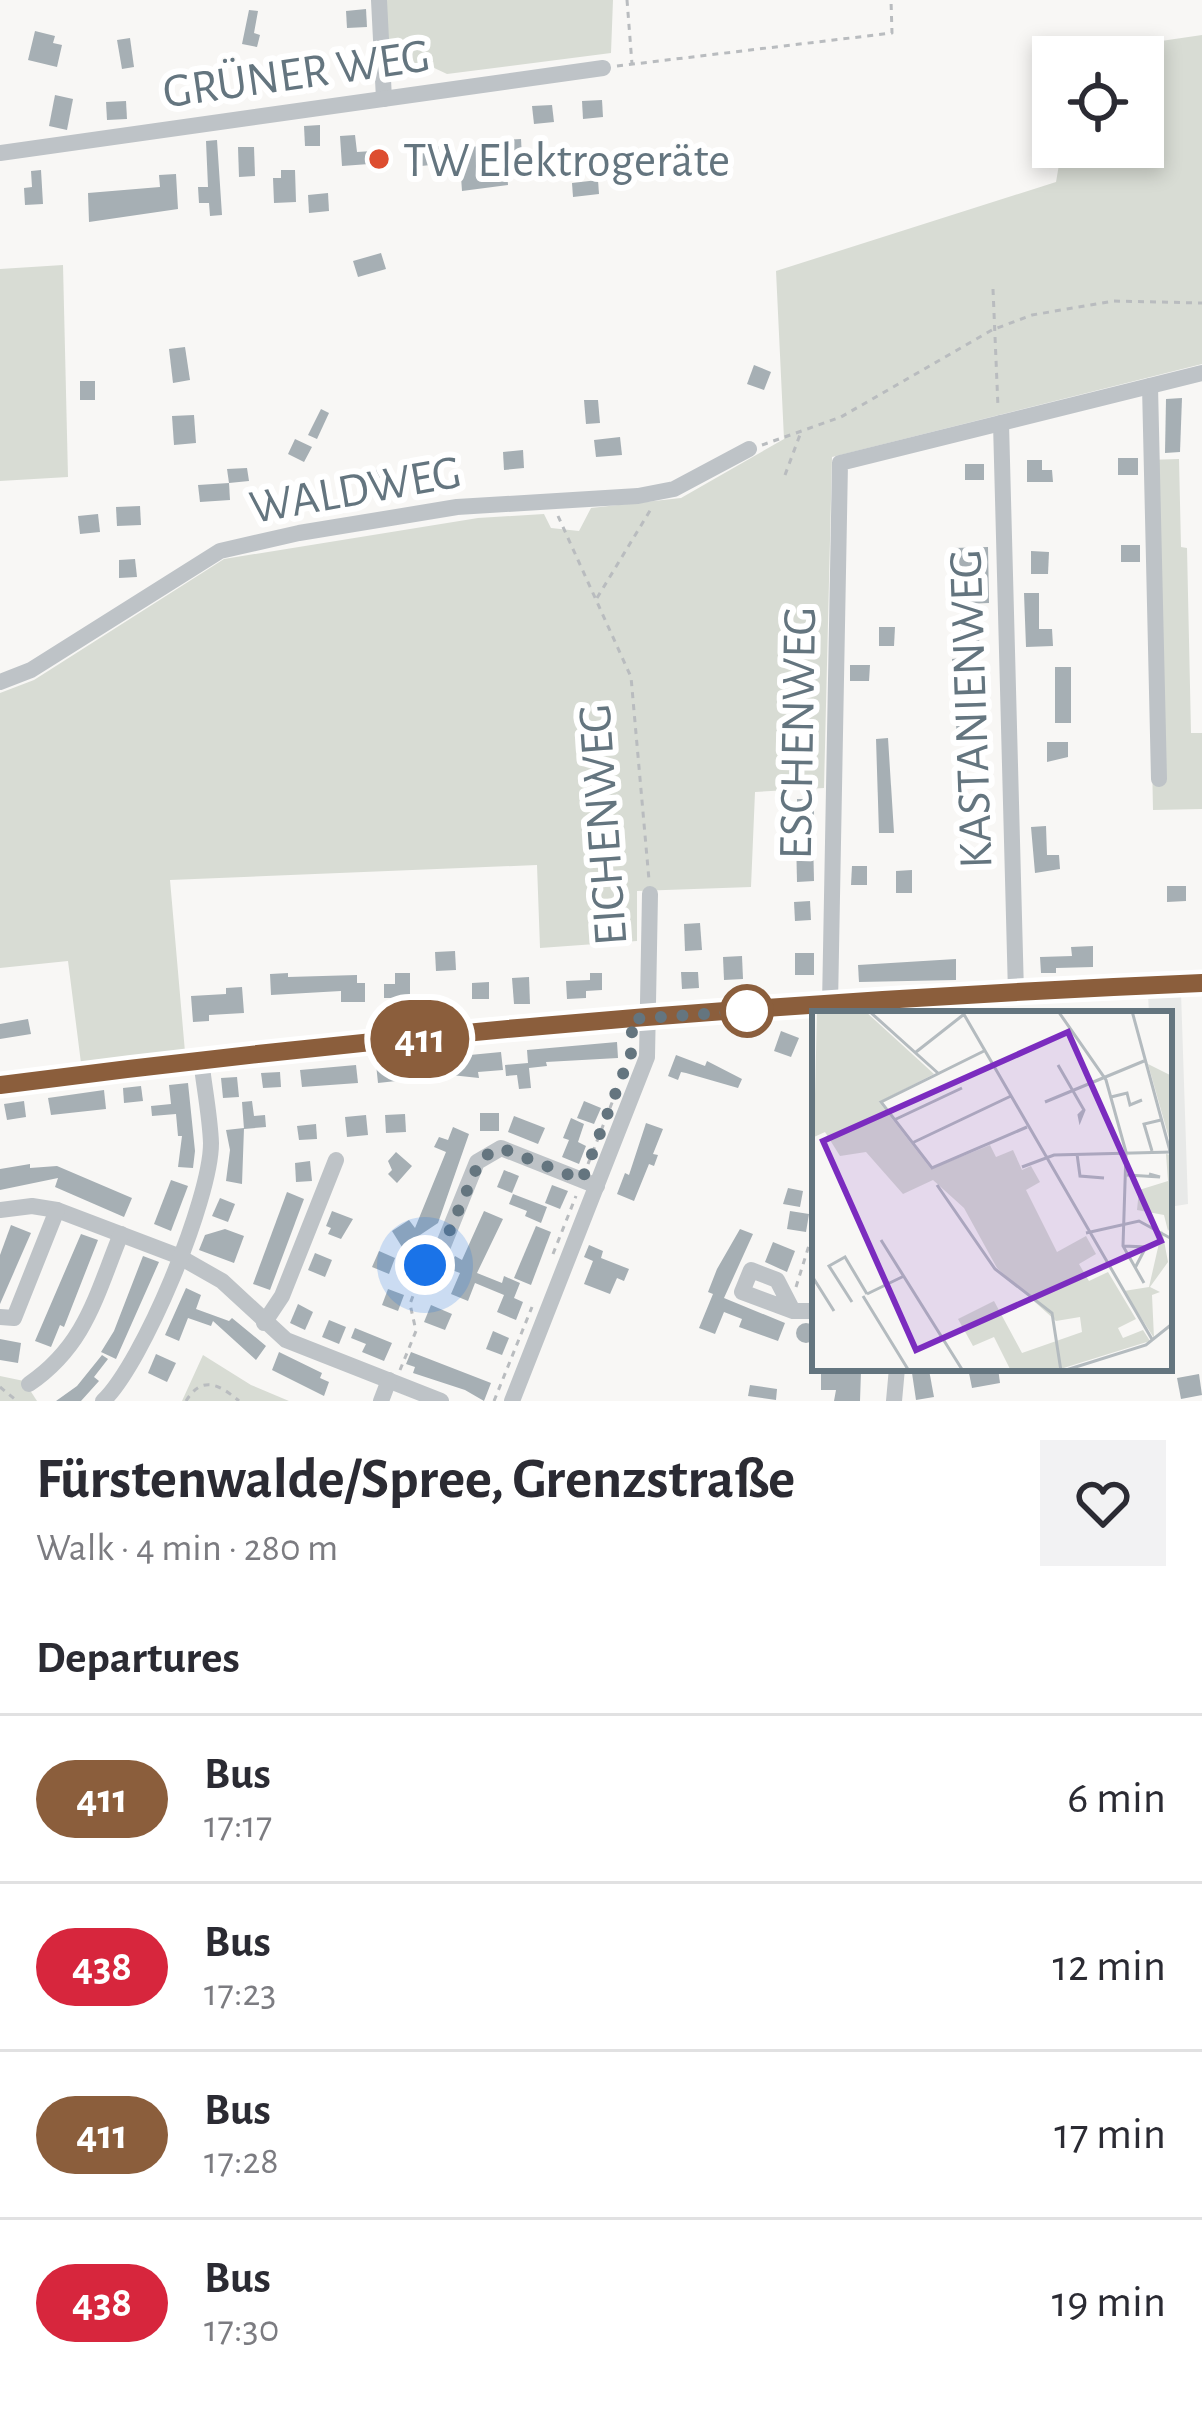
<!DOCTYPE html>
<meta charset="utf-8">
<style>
:root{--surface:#fff;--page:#f2f2f3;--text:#2b2b33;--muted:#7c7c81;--line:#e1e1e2}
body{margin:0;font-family:"Alegreya Sans",sans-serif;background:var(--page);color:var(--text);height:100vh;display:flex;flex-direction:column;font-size:45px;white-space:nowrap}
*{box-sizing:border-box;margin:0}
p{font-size:39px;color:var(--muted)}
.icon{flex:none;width:66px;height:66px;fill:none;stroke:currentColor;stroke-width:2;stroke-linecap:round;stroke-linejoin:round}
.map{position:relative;height:1401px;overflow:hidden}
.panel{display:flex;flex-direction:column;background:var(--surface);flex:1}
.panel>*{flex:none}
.badge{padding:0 24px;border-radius:39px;font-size:42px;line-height:78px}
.fabs{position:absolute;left:1032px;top:36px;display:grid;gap:24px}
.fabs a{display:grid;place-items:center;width:132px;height:132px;border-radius:0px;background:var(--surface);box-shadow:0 6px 18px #0003;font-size:60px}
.you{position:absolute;width:60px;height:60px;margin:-30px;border:9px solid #fff;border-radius:50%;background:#1a73e8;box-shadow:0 0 0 18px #1a73e833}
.map>.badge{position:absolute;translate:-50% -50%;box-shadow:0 0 0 6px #fff}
h2{padding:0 36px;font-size:45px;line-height:108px}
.round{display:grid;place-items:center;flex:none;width:126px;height:126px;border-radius:0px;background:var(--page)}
.headline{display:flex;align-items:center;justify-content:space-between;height:204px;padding:0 36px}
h1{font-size:57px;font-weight:600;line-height:90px}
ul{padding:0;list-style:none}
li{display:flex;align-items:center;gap:36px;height:168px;padding:0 36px;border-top:3px solid var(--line)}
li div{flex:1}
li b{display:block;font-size:45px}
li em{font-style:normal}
li .badge{min-width:132px;font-weight:700;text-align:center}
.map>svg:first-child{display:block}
</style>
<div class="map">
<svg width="1202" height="1401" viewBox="0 0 1202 1401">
<rect width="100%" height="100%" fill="#f8f7f5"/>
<polygon fill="#e8e9e8" points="1181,992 1188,1204 1169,1207 1169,1014 1149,1014 1148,994"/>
<g fill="#d8dcd4">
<polygon points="382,0 613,0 611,53 447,74 430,66 388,72"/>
<polygon points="1202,35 1202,364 832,457 824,788 755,792 751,887 637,891 637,941 540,948 537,865 170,880 185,1052 81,1063 68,961 0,968 0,693 34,680 224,559 478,518 544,514 551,528 579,531 591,508 681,498 784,439 776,271 1056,182 1062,147 1143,147 1143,57 1091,57 1093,51"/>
<polygon points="63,265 68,477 0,481 0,269"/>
<polygon points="1179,459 1181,547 1187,548 1191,733 1202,733 1202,809 1153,810 1146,460"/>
<polygon points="203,1355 251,1385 289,1401 182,1401"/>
<polygon points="0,1376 24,1381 37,1401 0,1401"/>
</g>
<g fill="#a6afb4">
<polygon points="366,9 367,27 347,28 346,11"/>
<polygon points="249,10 258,11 254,33 260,35 257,47 242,44"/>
<polygon points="35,31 55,36 53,43 62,45 57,67 28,60"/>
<polygon points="130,38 134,67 122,69 117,40"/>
<polygon points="313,61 315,76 305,77 306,82 288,85 286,76 278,77 276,67"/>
<polygon points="55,95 73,99 67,130 49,126"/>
<polygon points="602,100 603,117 583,119 582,101"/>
<polygon points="126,101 127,119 107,120 106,102"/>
<polygon points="552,105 554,122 534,124 532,106"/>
<polygon points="320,125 320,146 305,146 304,126"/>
<polygon points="355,135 357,152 388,150 390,168 370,169 369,164 342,166 340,136"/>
<polygon points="521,139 522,157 502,158 501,140"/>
<polygon points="217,140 222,215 210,216 209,203 199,203 198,187 208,187 206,141"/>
<polygon points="439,146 441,164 421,166 419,148"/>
<polygon points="480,146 482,172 507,170 508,185 462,191 459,148"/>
<polygon points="238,147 254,147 255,176 239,177"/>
<polygon points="41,170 43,204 25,205 24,188 32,187 31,171"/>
<polygon points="281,170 295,170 296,202 274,203 273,178 281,178"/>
<polygon points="176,174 178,209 89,222 88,193 160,187 159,175"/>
<polygon points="598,180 599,194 573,197 572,183"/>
<polygon points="328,193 329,211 309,213 308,195"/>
<polygon points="381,253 386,269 358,277 353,261"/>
<polygon points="185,347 190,380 173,383 169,349"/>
<polygon points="754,365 771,372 764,390 747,384"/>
<rect x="80" y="381" width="15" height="19"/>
<polygon points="1182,398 1180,452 1165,453 1166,399"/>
<polygon points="584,400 598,400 600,423 586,424"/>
<polygon points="321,409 329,413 317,439 308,435"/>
<polygon points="194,415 196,443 174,445 172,416"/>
<polygon points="620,437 622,455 596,457 594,440"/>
<polygon points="295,439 312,447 304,462 288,454"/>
<polygon points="523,450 524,468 504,470 503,452"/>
<rect x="1118" y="458" width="20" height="17"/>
<polygon points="1027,460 1042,460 1042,470 1052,470 1053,482 1027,482"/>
<rect x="965" y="464" width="19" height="16"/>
<polygon points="247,468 249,481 229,483 227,469"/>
<polygon points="386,469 388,489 363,491 361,471"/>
<polygon points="229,483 230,500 200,502 198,485"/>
<polygon points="140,506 141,525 117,526 116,507"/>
<polygon points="98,514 100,532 80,534 78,516"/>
<rect x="1121" y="545" width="19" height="17"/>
<polygon points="988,547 989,603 965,604 964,593 971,593 970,567 953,567 953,548"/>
<polygon points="1031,551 1049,552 1048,574 1031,574"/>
<polygon points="135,559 137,577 119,578 119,560"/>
<polygon points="1024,593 1039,593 1039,629 1052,629 1053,646 1026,647"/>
<polygon points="960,626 979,626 980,675 969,675 972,726 979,726 980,739 957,740 952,659 960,658"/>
<polygon points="879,627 895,627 894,646 879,646"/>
<polygon points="850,665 870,665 869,681 850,681"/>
<rect x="1055" y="667" width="16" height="56"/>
<polygon points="888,738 894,833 879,833 876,739"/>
<polygon points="1047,742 1068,742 1068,757 1047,762"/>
<rect x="797" y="799" width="17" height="17"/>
<polygon points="1046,826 1047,855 1059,855 1060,869 1035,873 1031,827"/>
<polygon points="813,836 814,881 797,882 796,837"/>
<polygon points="852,866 867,866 867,885 851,885"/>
<polygon points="912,870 912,893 896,893 896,871"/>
<polygon points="1167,886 1186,886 1186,901 1167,902"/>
<polygon points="810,901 811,920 795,921 794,902"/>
<polygon points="700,923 702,950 685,951 684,924"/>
<polygon points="1093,946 1093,967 1056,968 1056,973 1041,973 1040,957 1072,956 1071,947"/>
<polygon points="455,951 456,970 436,971 435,952"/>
<rect x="795" y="953" width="19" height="22"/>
<polygon points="742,956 743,979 724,980 723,957"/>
<polygon points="956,959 956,980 859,982 858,965"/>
<polygon points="681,972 698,972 699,988 682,989"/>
<polygon points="288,973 288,977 357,975 357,983 365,983 365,1002 341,1002 341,991 271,995 270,974"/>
<polygon points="395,973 410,973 410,998 384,998 384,984 395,984"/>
<polygon points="590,973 602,973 602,990 586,991 586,998 567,999 566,981 590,980"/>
<polygon points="529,977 530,1004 514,1004 512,978"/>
<polygon points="489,982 489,999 472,999 472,983"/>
<polygon points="242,987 244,1013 209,1015 209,1021 193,1022 191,996 226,994 226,988"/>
<polygon points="28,1019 31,1034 0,1039 0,1024"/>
<polygon points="781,1031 799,1038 791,1057 774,1051"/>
<polygon points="617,1042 618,1058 546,1062 547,1066 529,1068 531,1088 519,1089 517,1075 506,1076 505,1065 528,1063 527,1050"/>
<polygon points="501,1052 503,1070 478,1072 479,1078 451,1075 378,1083 376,1064"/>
<polygon points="676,1055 705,1066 707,1061 742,1079 738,1088 686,1073 681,1072 678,1080 668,1076"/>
<polygon points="356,1065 358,1083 302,1087 300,1070"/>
<polygon points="280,1072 281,1087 263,1088 261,1073"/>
<polygon points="237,1077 239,1097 223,1098 221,1078"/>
<polygon points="188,1083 195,1151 193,1168 178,1167 182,1136 178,1136 176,1114 152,1116 151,1106 171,1104 169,1085"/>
<polygon points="141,1086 143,1101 124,1103 123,1088"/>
<polygon points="104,1090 106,1109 51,1115 48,1098"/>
<polygon points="24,1101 26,1117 7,1120 4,1104"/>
<polygon points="252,1101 254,1116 265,1115 266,1127 244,1129 242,1102"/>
<polygon points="584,1101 601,1108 594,1124 577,1118"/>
<rect x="480" y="1113" width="19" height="18"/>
<polygon points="405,1114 406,1132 386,1133 385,1115"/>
<polygon points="366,1115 368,1135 347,1137 345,1117"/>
<polygon points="514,1116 545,1128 538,1144 508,1132"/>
<polygon points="571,1118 584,1124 578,1142 586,1146 579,1164 562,1157 569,1140 563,1138"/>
<polygon points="646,1123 663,1129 653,1154 658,1155 654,1166 649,1164 634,1201 617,1194 625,1173 629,1175"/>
<polygon points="316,1124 317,1139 299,1140 297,1126"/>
<polygon points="453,1127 469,1134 438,1223 402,1247 392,1231 409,1220 415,1228 446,1152 434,1147 439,1137 448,1140"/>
<polygon points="244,1128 242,1184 226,1181 230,1150 226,1130"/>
<polygon points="396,1152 412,1166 397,1183 388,1174 392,1170 388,1161"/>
<polygon points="310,1161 312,1181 296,1182 295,1163"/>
<polygon points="30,1164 30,1168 57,1166 132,1198 124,1217 55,1187 58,1178 0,1190 0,1169"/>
<polygon points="504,1170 519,1176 512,1193 497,1187"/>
<polygon points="171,1180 188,1186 171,1231 154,1224"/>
<polygon points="552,1185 568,1191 560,1209 545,1203"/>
<polygon points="788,1188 803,1191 800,1207 783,1204"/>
<polygon points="287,1192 304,1199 270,1290 253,1284"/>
<polygon points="513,1194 547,1207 541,1223 525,1216 527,1211 509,1204"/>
<polygon points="220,1198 235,1204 228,1222 212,1216"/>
<polygon points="332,1211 353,1219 341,1239 328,1234 331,1228 326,1226"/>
<polygon points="484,1211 503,1219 477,1273 502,1283 504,1276 520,1283 514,1298 523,1302 516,1320 497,1312 504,1295 475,1283 468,1301 451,1294 460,1273 449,1269 455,1256 462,1260"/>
<polygon points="790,1211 809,1214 806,1232 787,1229"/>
<polygon points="11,1225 31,1233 0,1304 0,1255"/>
<polygon points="536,1226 551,1232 531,1285 514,1278"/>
<polygon points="225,1229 244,1236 234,1263 199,1250 205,1235"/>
<polygon points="740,1229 753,1234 724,1298 785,1323 778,1341 739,1327 742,1319 724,1312 715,1334 699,1328 713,1294 708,1292 717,1269"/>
<polygon points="81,1234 98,1240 64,1327 60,1325 51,1347 35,1341"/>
<polygon points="773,1242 795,1251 787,1272 765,1262"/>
<polygon points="589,1245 603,1251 601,1258 629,1269 624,1281 617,1278 610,1294 584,1284 593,1261 584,1257"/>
<polygon points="379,1251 395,1258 389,1274 372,1267"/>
<polygon points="315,1253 332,1260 325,1277 308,1270"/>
<polygon points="143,1256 159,1262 116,1359 101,1352 114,1331"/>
<polygon points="186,1288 201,1295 196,1309 229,1321 232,1318 266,1346 256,1360 213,1321 211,1326 188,1318 179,1341 165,1335"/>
<polygon points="388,1289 404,1295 398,1311 382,1305"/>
<polygon points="298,1304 313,1312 305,1330 290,1323"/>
<polygon points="431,1305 452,1314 445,1330 424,1322"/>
<polygon points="329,1320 346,1327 339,1344 322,1337"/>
<circle cx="806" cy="1333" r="10"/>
<polygon points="355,1328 392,1343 384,1361 362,1352 366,1344 351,1338"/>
<polygon points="493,1331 509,1338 502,1355 486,1349"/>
<polygon points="0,1339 21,1343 18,1363 0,1360"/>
<polygon points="279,1352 322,1373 320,1378 329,1382 324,1396 272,1370"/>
<polygon points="411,1352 491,1383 484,1401 465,1390 413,1373 415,1367 406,1364"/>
<polygon points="156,1354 176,1363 167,1382 148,1373"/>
<polygon points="102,1355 108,1359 94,1377 99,1381 81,1401 56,1401 77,1386"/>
<polygon points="968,1368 998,1368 1000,1383 972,1388"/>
<polygon points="821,1370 861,1371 860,1401 834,1401 836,1390 821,1390"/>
<polygon points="929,1370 934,1397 916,1400 912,1373"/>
<polygon points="1199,1374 1202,1395 1181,1399 1177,1378"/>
<polygon points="750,1385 777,1389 776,1400 748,1396"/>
</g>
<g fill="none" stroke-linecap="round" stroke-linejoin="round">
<g stroke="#b9bcbf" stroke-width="3" stroke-dasharray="6 6" stroke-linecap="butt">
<polyline points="627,0 632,64"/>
<polyline points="617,66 892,33 891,0"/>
<polyline points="993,289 998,407"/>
<polyline points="762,445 841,417 992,330 1032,315 1114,301 1202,303"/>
<polyline points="785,475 801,432"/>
<polyline points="558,516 631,677 649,880"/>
<polyline points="597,598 651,509"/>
<polyline points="588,1164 617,1090"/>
<polyline points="553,1254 576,1196"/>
<polyline points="796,1287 815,1226"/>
<polyline points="400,1370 416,1331 410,1304 420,1277"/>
<polyline points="0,1387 17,1401"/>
<path d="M186,1401c16,-26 33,-17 53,0"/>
<polyline points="494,1401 532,1307"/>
</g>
<g stroke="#bec3c7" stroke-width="16">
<polyline points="379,0 384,99"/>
<polyline points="0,153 603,68"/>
<polyline points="1150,386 1159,779"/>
<polyline points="1001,423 1016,993"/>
<polyline points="0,682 31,670 220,551 299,533 457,507 638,496 674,489 749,449"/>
<polyline points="830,1005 840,463 1202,373"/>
<path d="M0,1085c398,-52 800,-85 1202,-102"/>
<polyline points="0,1210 32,1206 57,1210 178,1256 222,1281 286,1340 441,1401"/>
<polyline points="425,1265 443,1246 477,1162 501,1148 597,1186"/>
<polyline points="793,1311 777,1280 751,1270 742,1292 793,1311 815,1311"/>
<polyline points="0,1317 14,1318 57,1210"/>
<polyline points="264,1323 282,1296 336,1160"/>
<path d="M29,1384c57,-39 67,-89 92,-150"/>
<path d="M103,1401c40,-38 108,-202 108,-258 -1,-27 -7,-56 -10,-84"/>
<polyline points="381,1401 389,1380"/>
<polyline points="512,1401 647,1057 650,894"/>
<polyline points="894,1401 897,1368"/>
</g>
</g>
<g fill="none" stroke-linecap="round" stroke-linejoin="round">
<g stroke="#fff" stroke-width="27">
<path id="line" d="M0,1085c398,-52 801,-85 1202,-102"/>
</g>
<use href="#line" stroke="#8b5e3c" stroke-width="18"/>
<polyline stroke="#64757f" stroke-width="12" stroke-dasharray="0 21.6" points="425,1265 443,1246 481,1158 501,1148 582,1180 633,1048 631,1019 747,1011"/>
</g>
<circle fill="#dd4d30" stroke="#fff" stroke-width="4.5" cx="379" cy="159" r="12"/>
<circle fill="#fff" stroke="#8b5e3c" stroke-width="6" cx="747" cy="1011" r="24"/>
<g text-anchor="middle" stroke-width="12" stroke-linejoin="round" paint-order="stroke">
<g font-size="48" fill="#64757f" stroke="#fff">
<text transform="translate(296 72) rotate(-8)" y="17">GRÜNER WEG</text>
<text transform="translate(355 488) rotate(-10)" y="17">WALDWEG</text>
<text transform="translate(969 709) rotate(-92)" y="17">KASTANIENWEG</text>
<text transform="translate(796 733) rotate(-89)" y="17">ESCHENWEG</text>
<text transform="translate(601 825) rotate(-94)" y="17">EICHENWEG</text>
</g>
<g font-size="48" fill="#64757f" stroke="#fff" text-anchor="start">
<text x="403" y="176">TW Elektrogeräte</text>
</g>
</g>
<g transform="translate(812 1011)">
<rect width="360" height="360" fill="#f8f7f5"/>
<path d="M5,0h48l69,63 -55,28 52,67 59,-24 6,12 17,-7 9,20 9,-4 9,16 -14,8 31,62 29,-16 10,18 -17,10 10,17 19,-9 28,47 -18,9 5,10 20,-8 7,11 -96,30h-43l-17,-34 -21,9 -15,-27 36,-18 28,52 60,-21 -2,-15 -24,4 -59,-53 -33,-60 -31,-28 -30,14 -37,-42 -26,4 -15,-24 -11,5zM336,53l24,12v73zM354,143l6,1v69l-4,7 -4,-16 -27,-5 2,-20 29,-9zM350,219l6,32 -18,25 10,5 -8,3 2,43 -30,-47 25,-4z" fill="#d8dcd4"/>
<path fill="none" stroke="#b4bbbf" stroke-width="3" d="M57,0l70,63M150,0l191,330M246,0l48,69 20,72 -3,94 21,37M320,0l38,140M174,39l-105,52 51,66 95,-41M104,41l47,-37M246,54l26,45 -4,10 -1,-5 5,-5M299,86l16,-4 3,12 12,-5M233,91l99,-41M82,109l68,-32M100,132l99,-47M340,140l-8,-27 17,-4M265,143l3,22 24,2M210,156l32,-12 118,-3M315,164l33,2 -11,-3M125,174l58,84 57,44 9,58M274,222l53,-12 33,18M69,229l82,131M311,235l23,1 -11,21M0,265l22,35M55,283l37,-18M51,285l46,75M40,291l-23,-36 16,-9 22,37M251,360l83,-26 26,-21"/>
<path fill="#7b2cbf" fill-opacity="0.15" stroke="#7b2cbf" stroke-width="6" d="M256,21l93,209 -245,109 -93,-209z"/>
<rect width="360" height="360" fill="none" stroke="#64757f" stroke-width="6"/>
</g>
</svg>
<div class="fabs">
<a><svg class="icon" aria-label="locate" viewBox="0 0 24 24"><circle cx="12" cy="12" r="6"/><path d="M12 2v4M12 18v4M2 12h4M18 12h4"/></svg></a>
</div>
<div class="you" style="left:425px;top:1265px"></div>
<b class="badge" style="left:420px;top:1039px;background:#8b5e3c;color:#fff">411</b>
</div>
<section class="panel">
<div class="headline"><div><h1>Fürstenwalde/Spree, Grenzstraße</h1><p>Walk · 4 min · 280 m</p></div><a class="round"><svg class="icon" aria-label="heart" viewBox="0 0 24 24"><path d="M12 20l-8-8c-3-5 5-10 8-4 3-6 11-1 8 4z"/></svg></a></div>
<h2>Departures</h2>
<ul>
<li><span class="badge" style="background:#8b5e3c;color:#fff">411</span><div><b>Bus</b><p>17:17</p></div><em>6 min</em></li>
<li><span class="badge" style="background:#d7263d;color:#fff">438</span><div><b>Bus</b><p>17:23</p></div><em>12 min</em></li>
<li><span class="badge" style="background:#8b5e3c;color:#fff">411</span><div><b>Bus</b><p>17:28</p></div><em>17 min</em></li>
<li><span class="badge" style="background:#d7263d;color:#fff">438</span><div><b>Bus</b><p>17:30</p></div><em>19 min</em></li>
</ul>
</section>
